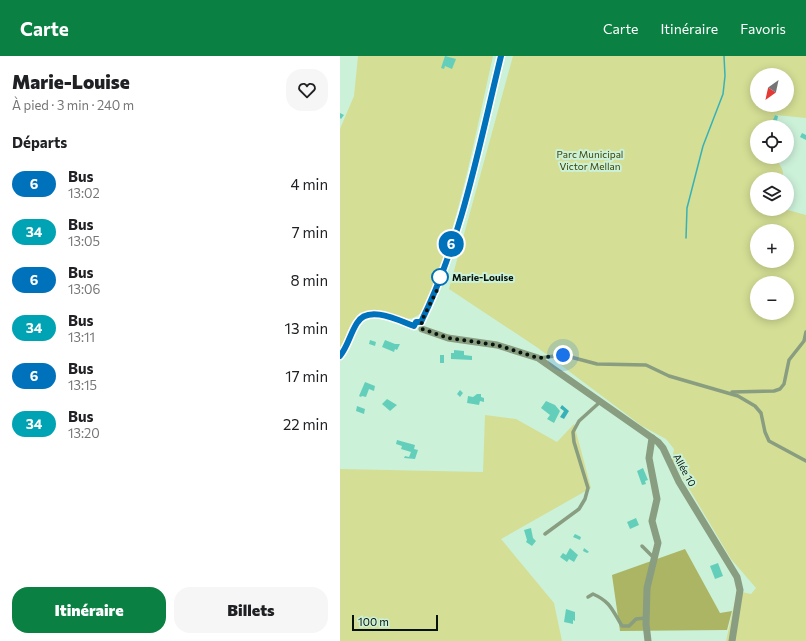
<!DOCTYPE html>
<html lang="fr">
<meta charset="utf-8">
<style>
:root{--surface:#fff;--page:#f6f6f6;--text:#202124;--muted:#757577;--accent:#0b8043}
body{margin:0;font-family:Commissioner,sans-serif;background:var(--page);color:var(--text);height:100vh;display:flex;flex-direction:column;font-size:15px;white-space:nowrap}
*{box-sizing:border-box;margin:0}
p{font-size:13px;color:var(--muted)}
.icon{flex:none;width:22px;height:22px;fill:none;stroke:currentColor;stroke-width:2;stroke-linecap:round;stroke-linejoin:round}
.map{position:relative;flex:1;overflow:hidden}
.sheet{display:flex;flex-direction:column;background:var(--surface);width:340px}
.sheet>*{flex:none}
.badge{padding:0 8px;border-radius:13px;font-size:14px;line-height:26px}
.needle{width:26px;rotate:213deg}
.tools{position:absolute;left:410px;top:12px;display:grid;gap:8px}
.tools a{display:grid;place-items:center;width:44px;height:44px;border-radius:50%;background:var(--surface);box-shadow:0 2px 10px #0003;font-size:20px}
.scale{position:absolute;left:12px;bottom:10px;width:86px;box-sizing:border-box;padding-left:4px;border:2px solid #06130b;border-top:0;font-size:11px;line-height:14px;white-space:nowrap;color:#06130b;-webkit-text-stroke:3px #ccf1d9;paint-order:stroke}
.you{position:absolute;width:20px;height:20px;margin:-10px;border:3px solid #fff;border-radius:50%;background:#1a73e8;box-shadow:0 0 0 6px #1a73e833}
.map>.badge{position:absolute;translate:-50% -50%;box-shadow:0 0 0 2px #fff}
h2{padding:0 12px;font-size:15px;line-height:36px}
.round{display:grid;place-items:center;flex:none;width:42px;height:42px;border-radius:16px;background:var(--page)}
.overview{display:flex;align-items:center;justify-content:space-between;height:68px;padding:0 12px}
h1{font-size:19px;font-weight:800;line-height:30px}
.cta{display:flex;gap:8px;margin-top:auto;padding:8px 12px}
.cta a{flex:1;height:46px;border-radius:16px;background:var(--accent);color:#fff;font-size:16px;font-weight:800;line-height:46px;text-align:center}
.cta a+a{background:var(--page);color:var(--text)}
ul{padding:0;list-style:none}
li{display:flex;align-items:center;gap:12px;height:48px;padding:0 12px}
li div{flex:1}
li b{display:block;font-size:15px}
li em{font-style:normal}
li .badge{min-width:44px;font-weight:700;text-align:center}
header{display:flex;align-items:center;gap:24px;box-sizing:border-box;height:56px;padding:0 20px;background:var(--accent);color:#fff}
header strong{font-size:19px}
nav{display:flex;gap:22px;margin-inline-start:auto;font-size:14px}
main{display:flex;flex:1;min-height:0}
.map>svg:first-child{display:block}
</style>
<header>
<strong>Carte</strong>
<nav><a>Carte</a><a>Itinéraire</a><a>Favoris</a></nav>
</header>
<main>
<section class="sheet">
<div class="overview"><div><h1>Marie-Louise</h1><p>À pied · 3 min · 240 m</p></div><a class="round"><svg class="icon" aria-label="heart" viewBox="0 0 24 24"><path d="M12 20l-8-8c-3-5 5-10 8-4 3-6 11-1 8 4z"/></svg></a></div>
<h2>Départs</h2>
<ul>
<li><span class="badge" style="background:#0072bc;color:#fff">6</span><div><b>Bus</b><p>13:02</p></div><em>4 min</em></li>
<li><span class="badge" style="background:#00a3b4;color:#fff">34</span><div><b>Bus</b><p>13:05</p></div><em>7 min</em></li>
<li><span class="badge" style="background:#0072bc;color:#fff">6</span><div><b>Bus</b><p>13:06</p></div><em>8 min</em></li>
<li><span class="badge" style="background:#00a3b4;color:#fff">34</span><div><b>Bus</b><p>13:11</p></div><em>13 min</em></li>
<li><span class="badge" style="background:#0072bc;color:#fff">6</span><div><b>Bus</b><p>13:15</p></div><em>17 min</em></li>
<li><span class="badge" style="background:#00a3b4;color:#fff">34</span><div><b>Bus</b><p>13:20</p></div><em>22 min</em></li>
</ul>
<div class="cta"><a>Itinéraire</a><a>Billets</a></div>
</section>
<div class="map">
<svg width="466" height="585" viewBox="0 0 466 585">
<rect width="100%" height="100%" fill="#ccf1d9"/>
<g fill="#d4de94" fill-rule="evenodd">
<path d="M18,0h135c-17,75 -32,159 -60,229 -3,8 -5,20 -10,26 -23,24 -46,-17 -69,10 -6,7 -10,21 -14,30v-222l14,-33z"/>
<path d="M173,0h293v62l-31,-3 -4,12h-14v30h17c6,8 11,12 8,22h-25v30h27l22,6v426h-80l11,-50 14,3 5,-6 -25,-29 -59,-99 2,-11 -8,-10 -24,-13 -104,-78 -89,-59zM417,19h30v30h-30zM417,175h30v30h-30zM417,227h30v30h-30z"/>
<polygon points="145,359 176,363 217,386 234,368 251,432 161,483 214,547 222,585 0,585 0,413 143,416"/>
</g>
<polygon fill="#abb564" points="345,493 380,557 392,555 387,574 280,575 272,519"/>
<polygon fill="#37b1b9" points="222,349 229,355 224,363 220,361 224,355 220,352"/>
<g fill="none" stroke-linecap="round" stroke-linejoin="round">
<polyline stroke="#37b1b9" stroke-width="1.5" points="346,182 347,152 363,90 383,38 385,20 384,0"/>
</g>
<g fill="#63cfbb">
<polygon points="105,0 116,3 112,13 105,10 104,13 101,12"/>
<polygon points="0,57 4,59 1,63 0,62"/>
<polygon points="435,59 438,60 437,65 433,64"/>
<polygon points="462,77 466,79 466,84 460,81"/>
<polygon points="30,284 36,286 35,290 29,288"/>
<polygon points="45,284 55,288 60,288 57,294 55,293 54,296 42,291"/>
<polygon points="114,294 124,295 124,299 132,300 132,304 111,303 111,297 114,297"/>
<rect x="100" y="299" width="4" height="8"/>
<polygon points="25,326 35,330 34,335 29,333 26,341 22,340 21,341 19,340"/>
<polygon points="120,334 123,337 120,341 117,338"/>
<polygon points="137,338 141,338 141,341 144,342 144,346 140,345 139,349 127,347 128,340 133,341"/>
<polygon points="47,343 57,349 50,355 42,348"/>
<polygon points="206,345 215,349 220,355 214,367 207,363 210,359 201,352"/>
<polygon points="17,350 25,353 24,358 16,355"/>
<polygon points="57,384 75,389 74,393 78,394 75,403 64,402 65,400 69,401 71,396 61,393 62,390 56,388"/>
<polygon points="303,412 308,424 305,425 306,428 302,429 297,415"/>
<polygon points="296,462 299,469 290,473 287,466"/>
<polygon points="191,472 193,482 196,485 192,490 186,486 187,484 184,474"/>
<polygon points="235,478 241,481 240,484 233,481"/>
<polygon points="230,492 238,499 234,506 229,503 227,506 220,501 223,497 226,499"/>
<polygon points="244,492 248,495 249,496 247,497 243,495"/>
<polygon points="378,507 383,520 375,523 370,510"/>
<polygon points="226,553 235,556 235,565 233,564 233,568 224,566"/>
</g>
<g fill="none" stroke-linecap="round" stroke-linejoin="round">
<g stroke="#899d80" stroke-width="3.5">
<polyline points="199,302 223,299 257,308 306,309 329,320 398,340 415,350 421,357 425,376 429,385 466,405"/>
<polyline points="392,336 434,335 440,333 444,328 449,304 464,285 466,276"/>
<polyline points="205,478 239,453 245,443 248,432 234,386 233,376 239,365 260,346"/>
<polyline points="302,490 314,502"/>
<path d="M248,541l5,-3c18,8 19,16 29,32h7l7,-7 10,-1"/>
</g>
<g stroke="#899d80" stroke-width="7">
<path d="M81,266c41,-84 58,-176 80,-266"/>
<polyline points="82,273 108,282 157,289 198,302 318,386 323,392 339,426 397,521 400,534 392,585"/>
<path d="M0,300c7,-9 11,-20 16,-31 10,-22 42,-4 59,1"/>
<polyline points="308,585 306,568 307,532 318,487 312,465 317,443 309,402 312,382"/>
</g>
</g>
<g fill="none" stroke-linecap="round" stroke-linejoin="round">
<g stroke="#fff" stroke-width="9">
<path id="line" d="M0,300c8,-10 10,-22 17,-33 11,-19 43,-2 57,3l2,-4h5c41,-83 58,-176 80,-266"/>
</g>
<use href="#line" stroke="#0072bc" stroke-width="6"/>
<polyline stroke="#06130b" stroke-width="4" stroke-dasharray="0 7.2" points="100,221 97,234 81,266 83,269 82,273 108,282 157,289 198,302 223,299"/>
</g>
<circle fill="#fff" stroke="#0072bc" stroke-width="2" cx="100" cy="221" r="8"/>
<g text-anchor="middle" stroke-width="4" stroke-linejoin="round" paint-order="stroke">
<g font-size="10" fill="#3c4100" stroke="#ccf1d9">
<text x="250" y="102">Parc Municipal<tspan x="250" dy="12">Victor Mellan</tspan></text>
</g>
<g font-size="10" font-weight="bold" fill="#06130b" stroke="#ccf1d9" text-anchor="start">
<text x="112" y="225">Marie-Louise</text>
</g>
<g font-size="10" fill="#06130b" stroke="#ccf1d9">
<text transform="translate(345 414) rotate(61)" y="4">Allée 10</text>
</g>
</g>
</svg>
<div class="tools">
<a><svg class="needle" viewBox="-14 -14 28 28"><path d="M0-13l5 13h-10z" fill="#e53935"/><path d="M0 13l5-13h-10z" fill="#757577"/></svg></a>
<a><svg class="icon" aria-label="locate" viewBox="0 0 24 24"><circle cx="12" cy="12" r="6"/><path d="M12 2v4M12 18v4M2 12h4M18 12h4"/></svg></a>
<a><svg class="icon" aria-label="layers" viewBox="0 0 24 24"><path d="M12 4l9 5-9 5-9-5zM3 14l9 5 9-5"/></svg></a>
<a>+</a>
<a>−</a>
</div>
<div class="scale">100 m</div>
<div class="you" style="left:223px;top:299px"></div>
<b class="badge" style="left:111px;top:188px;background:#0072bc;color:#fff">6</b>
</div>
</main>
